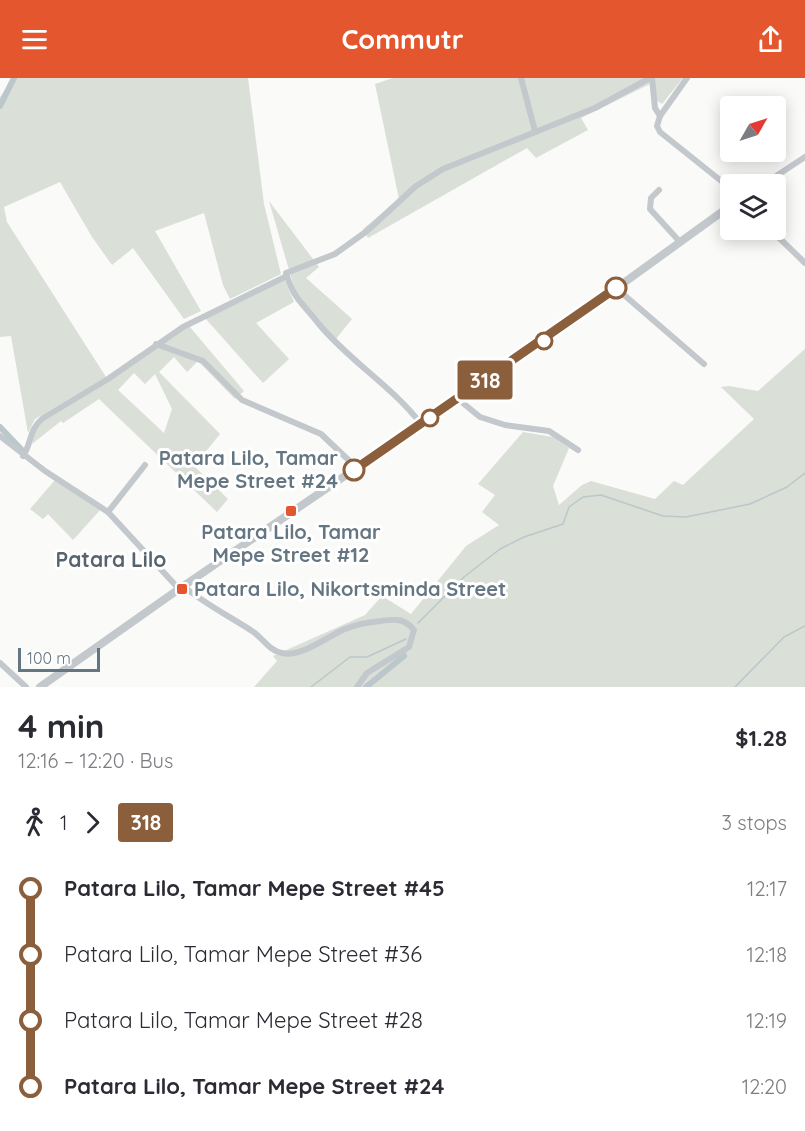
<!DOCTYPE html>
<meta charset="utf-8">
<style>
:root{--surface:#fff;--page:#f7f7f7;--text:#2b2b33;--muted:#7c7c81;--accent:#e4572e}
body{margin:0;font-family:Quicksand,sans-serif;background:var(--page);color:var(--text);height:100vh;display:flex;flex-direction:column;font-size:22px;white-space:nowrap}
*{box-sizing:border-box;margin:0}
p{font-size:20px;color:var(--muted)}
.icon{flex:none;width:33px;height:33px;fill:none;stroke:currentColor;stroke-width:2;stroke-linecap:round;stroke-linejoin:round}
.map{position:relative;height:609px;overflow:hidden}
.details{display:flex;flex-direction:column;background:var(--surface);flex:1}
.details>*{flex:none}
.badge{padding:0 12px;border-radius:4px;font-size:21px;line-height:39px}
.needle{width:39px;rotate:51deg}
.fabs{position:absolute;left:720px;top:18px;display:grid;gap:12px}
.fabs a{display:grid;place-items:center;width:66px;height:66px;border-radius:6px;background:var(--surface);box-shadow:0 3px 15px #0003;font-size:30px}
.scale{position:absolute;left:18px;bottom:15px;width:82px;box-sizing:border-box;padding-left:6px;border:3px solid #657683;border-top:0;font-size:16px;line-height:21px;white-space:nowrap;color:#657683;-webkit-text-stroke:4px #fff;paint-order:stroke}
.map>.badge{position:absolute;translate:-50% -50%;box-shadow:0 0 0 3px #fff}
.legs{display:flex;align-items:center;gap:9px;height:66px;padding:0 18px;font-size:20px}
.legs p{margin-inline-start:auto}
.summary{display:flex;align-items:center;justify-content:space-between;height:102px;padding:0 18px}
h1{font-size:33px;font-weight:700;line-height:45px}
ul{padding:0 18px;list-style:none}
li{display:flex;align-items:center;gap:21px;height:66px;font-size:22px}
li i{display:grid;place-items:center;width:9px;height:100%;margin:0 8px;background:currentColor}
li i::after{content:'';width:15px;height:15px;margin:-8px;border:4px solid;border-radius:50%;background:var(--surface)}
li p{margin-inline-start:auto}
li:first-child i{background:linear-gradient(#0000 50%,currentColor 0)}
li:last-child i{background:linear-gradient(currentColor 50%,#0000 0)}
header{display:flex;justify-content:space-between;align-items:center;height:78px;padding:0 18px;background:var(--accent);color:#fff;font-size:27px;font-weight:700}
.map>svg:first-child{display:block}
</style>
<header><svg class="icon" aria-label="menu" viewBox="0 0 24 24"><path d="M4 6h16M4 12h16M4 18h16"/></svg>Commutr<svg class="icon" aria-label="share" viewBox="0 0 24 24"><path d="M12 15V3M7 8l5-5 5 5M5 13v7h14v-7"/></svg></header>
<div class="map">
<svg width="805" height="609" viewBox="0 0 805 609">
<rect width="100%" height="100%" fill="#fafaf8"/>
<g fill="#dadfd7" fill-rule="evenodd">
<polygon points="14,0 248,0 264,126 281,196 230,221 223,207 204,135 155,153 201,233 184,241 133,170 112,187 92,159 60,104 4,129 7,144 106,299 35,341 28,355 11,258 0,259 0,19"/>
<polygon points="393,0 649,0 650,6 581,40 588,52 536,80 527,70 368,160 363,151 399,121 375,6"/>
<polygon points="653,0 683,0 662,26 656,22"/>
<polygon points="269,123 319,189 306,200 352,241 335,262 296,216"/>
<polygon points="285,202 294,224 256,245 289,281 263,305 205,240"/>
<path d="M189,248l55,65 -9,8 -37,-38 -11,11 -13,-15 -15,15 61,62 -26,32 34,33 -11,13 -118,-113 -36,24 -2,-2 -29,23 5,-20zM134,295l11,11 10,-10 17,35 -8,24 -46,-43z"/>
<polygon points="805,271 805,609 254,609 277,583 273,578 365,537 382,518 411,536 466,468 499,447 482,434 495,417 478,406 523,354 553,359 569,370 553,408 559,427 582,407 591,403 655,421 674,403 683,407 754,341 721,309 729,308 758,313"/>
<polygon points="55,402 101,431 73,462 48,436 43,441 30,431"/>
</g>
<g fill="none" stroke-linecap="round" stroke-linejoin="round">
<g stroke="#bbc7cb" stroke-width="1.5">
<polyline points="418,545 464,499 500,471 524,459 563,446 569,429 583,419 601,417 663,438 686,439 750,426 787,409 805,395"/>
<polyline points="311,609 350,579 367,579 406,561"/>
<polyline points="735,609 784,559 805,548"/>
</g>
<g stroke="#bbc7cb" stroke-width="6">
<polyline points="0,28 14,0"/>
<polyline points="0,349 21,371"/>
<polyline points="366,609 404,578"/>
</g>
<g stroke="#c3c8cc" stroke-width="6">
<polyline points="521,0 535,53"/>
<polyline points="652,0 655,30 660,38"/>
<polyline points="687,0 660,38 657,48 660,54 730,110"/>
<polyline points="764,106 805,79"/>
<polyline points="659,112 651,120 650,131 680,164"/>
<polyline points="771,152 805,185"/>
<polyline points="616,210 704,286"/>
<polyline points="156,266 203,283 242,322 321,356 357,390"/>
<polyline points="458,321 480,339 505,347 549,353 578,372"/>
<path d="M421,346c-29,-38 -73,-64 -103,-101 -16,-21 -24,-23 -32,-50l49,-19 32,-23 49,-45 27,-17 152,-61 55,-30"/>
<polyline points="0,358 45,393 108,434 179,511"/>
<path d="M23,378c9,-13 6,-27 20,-38l65,-39 75,-52 104,-51"/>
<polyline points="108,434 145,387"/>
<path d="M183,508c22,18 46,30 69,45 10,6 17,20 30,22 19,5 46,-17 63,-24 12,-5 24,-7 36,-8 15,-2 23,-3 33,9l-5,17 -42,26 -10,14"/>
<polyline points="0,585 26,609"/>
</g>
<polyline stroke="#c3c8cc" stroke-width="8" points="40,609 179,511 553,256 730,128"/>
</g>
<g fill="none" stroke-linecap="round" stroke-linejoin="round">
<g stroke="#fff" stroke-width="14">
<polyline id="line-1" points="354,392 616,210"/>
</g>
<use href="#line-1" stroke="#8b5e3c" stroke-width="9"/>
</g>
<g fill="#fff" stroke="#8b5e3c" stroke-width="3">
<circle cx="616" cy="210" r="10"/>
<circle cx="544" cy="263" r="8"/>
<circle cx="430" cy="340" r="8"/>
<circle cx="354" cy="392" r="10"/>
</g>
<g fill="#e4572e" stroke="#fff" stroke-width="2">
<rect x="285" y="427" width="12" height="12" rx="3"/>
<rect x="176" y="505" width="12" height="12" rx="3"/>
</g>
<g text-anchor="middle" stroke-width="6" stroke-linejoin="round" paint-order="stroke">
<g font-size="20" font-weight="bold" fill="#657683" stroke="#fff" text-anchor="end">
<text x="338" y="387">Patara Lilo, Tamar<tspan x="338" dy="23">Mepe Street #24</tspan></text>
</g>
<g font-size="20" font-weight="bold" fill="#657683" stroke="#fff">
<text x="291" y="461">Patara Lilo, Tamar<tspan x="291" dy="23">Mepe Street #12</tspan></text>
<text x="194" y="518" text-anchor="start">Patara Lilo, Nikortsminda Street</text>
</g>
<g font-size="21" font-weight="bold" fill="#57646e" stroke="#fff">
<text x="111" y="489">Patara Lilo</text>
</g>
</g>
</svg>
<div class="fabs">
<a><svg class="needle" viewBox="-14 -14 28 28"><path d="M0-13l5 13h-10z" fill="#e53935"/><path d="M0 13l5-13h-10z" fill="#7c7c81"/></svg></a>
<a><svg class="icon" aria-label="layers" viewBox="0 0 24 24"><path d="M12 4l9 5-9 5-9-5zM3 14l9 5 9-5"/></svg></a>
</div>
<div class="scale">100 m</div>
<b class="badge" style="left:485px;top:302px;background:#8b5e3c;color:#fff">318</b>
</div>
<section class="details">
<div class="summary"><div><h1>4 min</h1><p>12:16 – 12:20 · Bus</p></div><b>$1.28</b></div>
<div class="legs"><svg class="icon" aria-label="walk" viewBox="0 0 24 24"><circle cx="13" cy="4" r="2"/><path d="M13 8l-2 6 4 7M11 14l-3 7M7 12l3-4h3l4 4"/></svg>1<svg class="icon" aria-label="forward" viewBox="0 0 24 24"><path d="M9 5l7 7-7 7"/></svg><b class="badge" style="background:#8b5e3c;color:#fff">318</b><p>3 stops</p></div>
<ul>
<li><i style="color:#8b5e3c"></i><b>Patara Lilo, Tamar Mepe Street #45</b><p>12:17</p></li>
<li><i style="color:#8b5e3c"></i><span>Patara Lilo, Tamar Mepe Street #36</span><p>12:18</p></li>
<li><i style="color:#8b5e3c"></i><span>Patara Lilo, Tamar Mepe Street #28</span><p>12:19</p></li>
<li><i style="color:#8b5e3c"></i><b>Patara Lilo, Tamar Mepe Street #24</b><p>12:20</p></li>
</ul>
</section>
